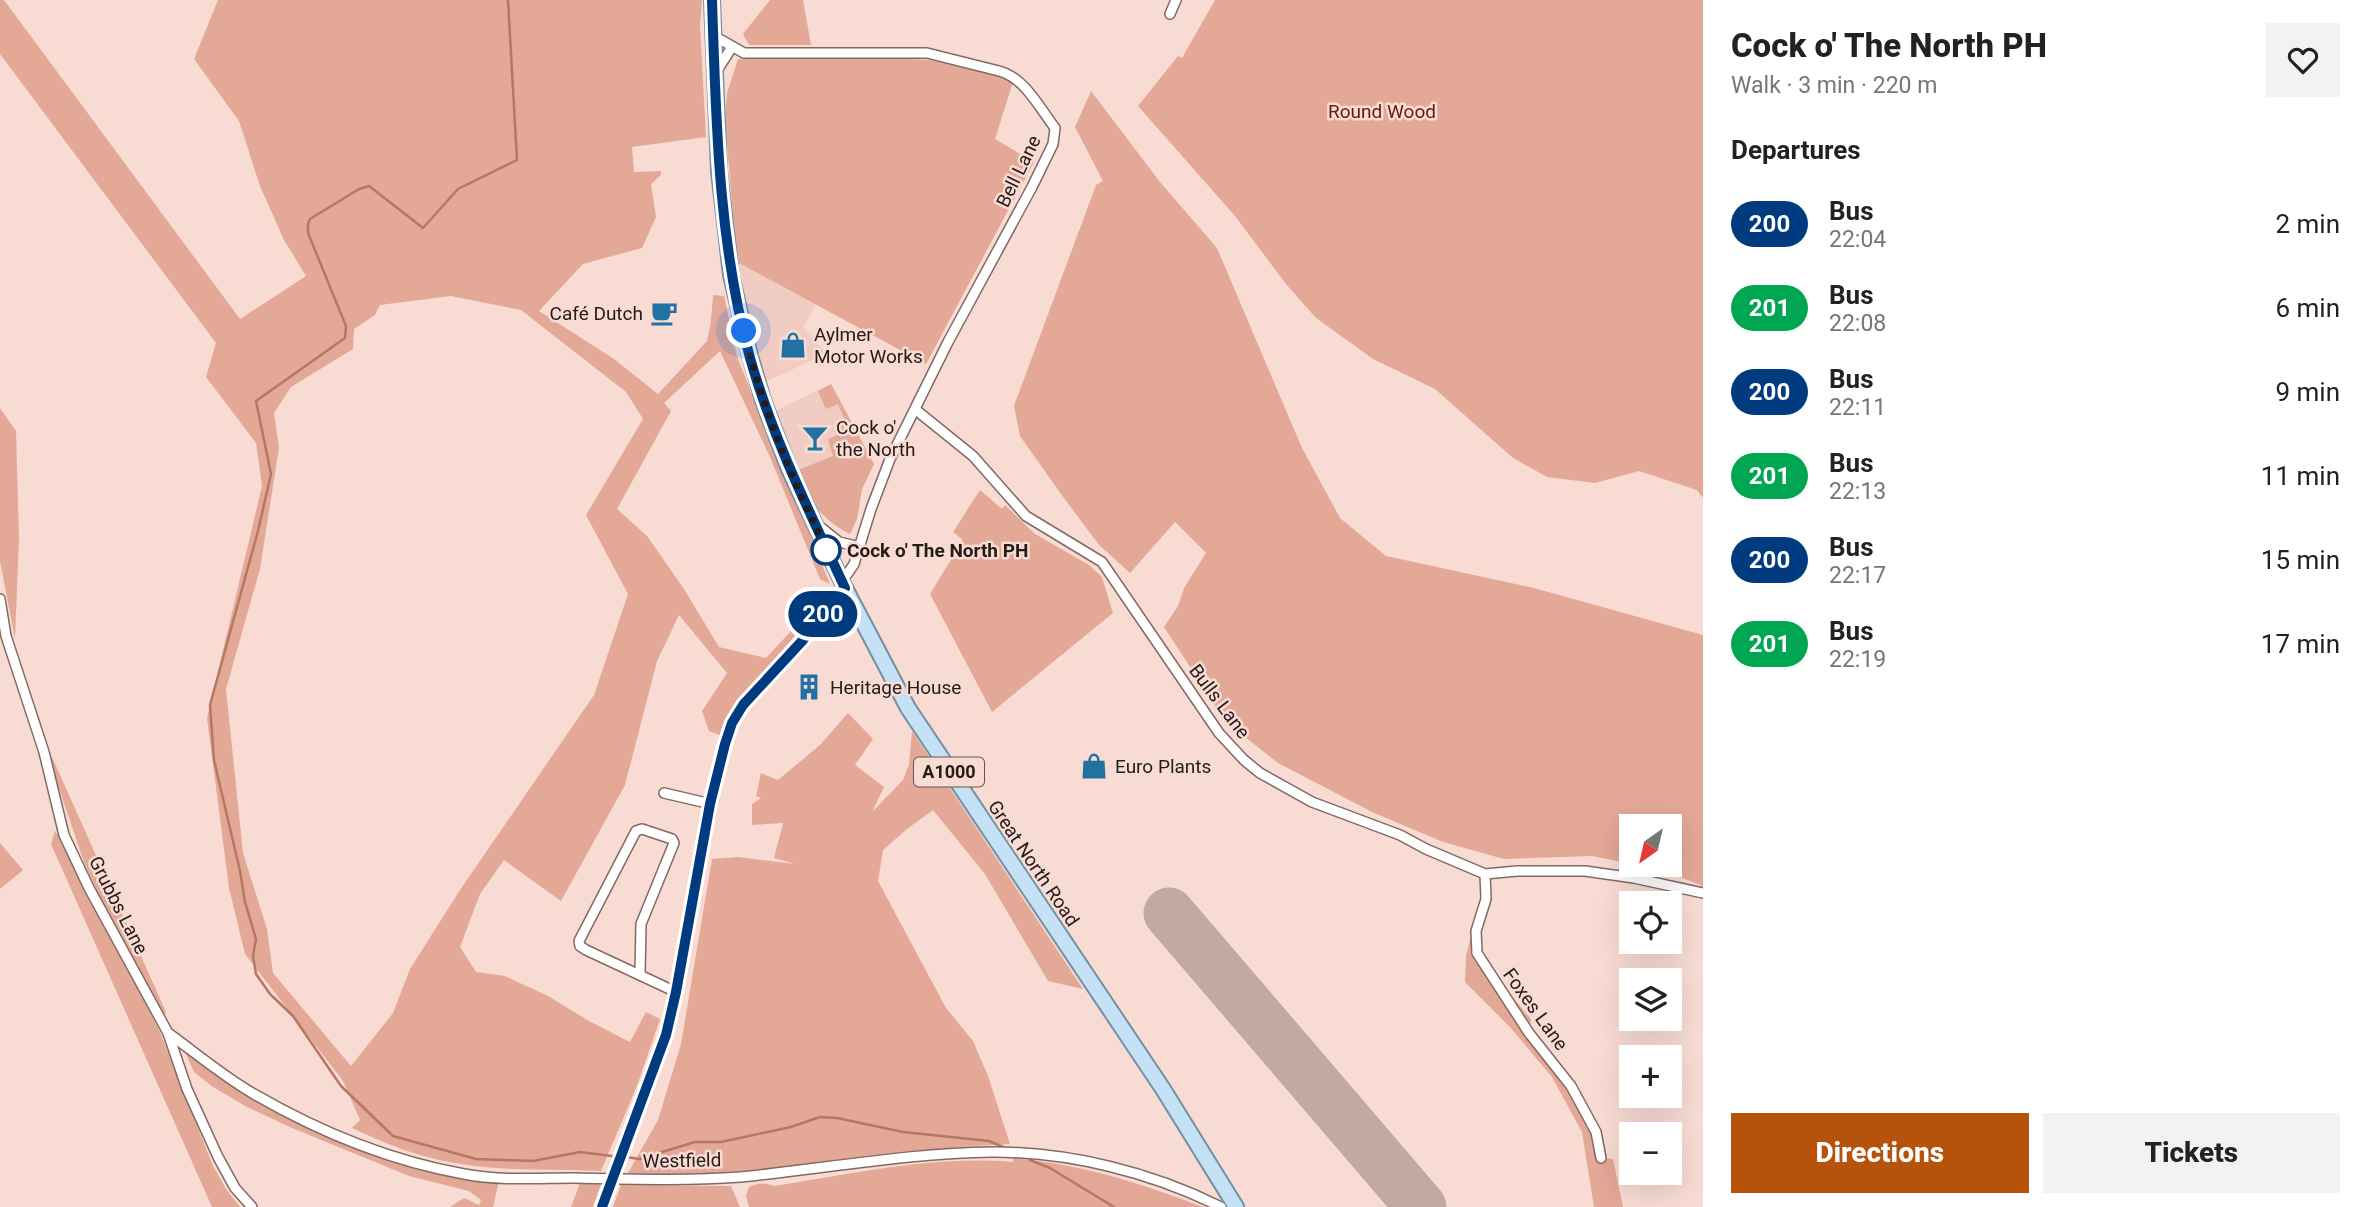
<!DOCTYPE html>
<meta charset="utf-8">
<style>
:root{--surface:#fff;--page:#f2f2f2;--text:#222;--muted:#767676;--accent:#b45309}
body{margin:0;font-family:Roboto,sans-serif;background:var(--page);color:var(--text);height:100vh;display:flex;flex-direction:column;font-size:26px;white-space:nowrap}
*{box-sizing:border-box;margin:0}
p{font-size:23px;color:var(--muted)}
.icon{flex:none;width:38px;height:38px;fill:none;stroke:currentColor;stroke-width:2;stroke-linecap:round;stroke-linejoin:round}
.map{position:relative;flex:1;overflow:hidden}
.drawer{display:flex;flex-direction:column;background:var(--surface);width:665px}
.drawer>*{flex:none}
.badge{padding:0 14px;border-radius:23px;font-size:24px;line-height:46px}
.needle{width:46px;rotate:214deg}
.controls{position:absolute;left:1619px;top:814px;display:grid;gap:14px}
.controls a{display:grid;place-items:center;width:63px;height:63px;border-radius:0px;background:var(--surface);box-shadow:0 7px 28px #0002;font-size:35px}
.you{position:absolute;width:35px;height:35px;margin:-18px;border:5px solid #fff;border-radius:50%;background:#1a73e8;box-shadow:0 0 0 10px #1a73e833}
.map>.badge{position:absolute;translate:-50% -50%;box-shadow:0 0 0 4px #fff}
h2{padding:0 28px;font-size:26px;line-height:63px}
.round{display:grid;place-items:center;flex:none;width:74px;height:74px;border-radius:0px;background:var(--page)}
.summary{display:flex;align-items:center;justify-content:space-between;height:119px;padding:0 28px}
h1{font-size:33px;font-weight:800;line-height:52px}
.cta{display:flex;gap:14px;margin-top:auto;padding:14px 28px}
.cta a{flex:1;height:80px;border-radius:0px;background:var(--accent);color:#fff;font-size:28px;font-weight:800;line-height:80px;text-align:center}
.cta a+a{background:var(--page);color:var(--text)}
ul{padding:0;list-style:none}
li{display:flex;align-items:center;gap:21px;height:84px;padding:0 28px}
li div{flex:1}
li b{display:block;font-size:26px}
li em{font-style:normal}
li .badge{min-width:77px;font-weight:700;text-align:center}
main{display:flex;flex:1;min-height:0}
.map>svg:first-child{display:block}
</style>
<main>
<div class="map">
<svg width="1703" height="1207" viewBox="0 0 1703 1207">
<rect width="100%" height="100%" fill="#f8dcd4"/>
<g fill="#f0ccc3">
<polygon points="737,262 816,305 803,327 826,354 765,382 746,312"/>
<polygon points="831,384 874,464 862,489 857,519 850,534 835,526 814,506 793,463 775,411"/>
</g>
<g fill="#e4a897" fill-rule="evenodd">
<path d="M0,0h4l236,319 66,-43 -22,-36 -24,-54 -21,-65 -45,-62 24,-59h484l-2,25 6,112 -74,10 2,25 27,-1v4l-10,9 5,33 -14,31 -59,16 -44,47 75,48 44,35 49,-53 4,-20 2,-26 11,1 13,61 93,227 -10,-5 -50,-122 -50,-106 -56,52 7,8 -54,98 30,27 37,53 35,58 47,11 51,-55 4,3 -50,57 -37,46 -9,28 -16,-6 -7,-20 25,-38 -48,-58 -22,46 -32,124 -64,116 -57,-41 -24,34 -20,53 16,25 29,4 43,20 41,25 41,21 16,-30 14,7 -23,67 -36,85c-48,-3 -99,1 -146,-8 -37,-6 -69,-19 -103,-35l8,-8 -17,-39 -98,-127 -16,-66 -22,-170 55,-232 -6,-43 -50,-66 10,-34 -216,-289zM451,296l70,14 105,82 17,27 -57,96 42,79 -34,101 -134,195 -50,79 -17,44 -42,53 -78,-93 -6,-44 -24,-76 -17,-164 34,-120 19,-121 -5,-35 17,-26 62,-38 1,-20 21,-14 5,-10z"/>
<polygon points="770,0 803,0 811,45 749,45 743,34"/>
<polygon points="1215,0 1703,0 1703,498 1697,490 1639,471 1595,483 1547,477 1513,458 1435,389 1373,359 1316,318 1286,284 1235,216 1138,106 1178,56 1182,58"/>
<polygon points="892,58 929,60 1004,77 1013,82 995,139 1034,162 926,364 737,262 725,120 727,93 738,59"/>
<polygon points="1091,91 1160,182 1217,248 1302,448 1340,518 1386,556 1534,588 1703,635 1703,886 1659,869 1636,865 1670,864 1670,826 1631,826 1631,864 1592,856 1504,859 1443,842 1372,812 1278,763 1226,722 1164,627 1178,606 1184,588 1206,553 1175,522 1130,573 1099,545 1061,494 1020,436 1014,406 1096,185 1103,181 1075,127"/>
<path d="M831,384l43,80 -12,25 -5,30 -7,15c-33,-18 -38,-31 -52,-64l35,-14 -5,-17 10,-4 -3,-9 10,-5 -7,-17 -12,5 -8,-18z"/>
<polygon points="0,408 16,431 19,538 15,639 0,561"/>
<polygon points="980,490 1002,509 1005,505 1035,534 1089,565 1102,577 1113,613 992,712 930,594 963,540 953,532"/>
<path d="M848,713l25,26 -18,26 29,22 -12,25 31,-32 6,-16 3,-33 171,258 -35,-8 -63,-107 -52,-64 -26,19 -24,21 -5,31 68,127 27,33 15,35 22,68c-34,2 -68,4 -101,8 -94,11 -187,26 -281,21l30,-53 23,-76 31,-185 26,-2 57,7 -21,-6 9,-35 -31,2v-21l9,-6 -5,-2 5,-23 17,7 42,-35z"/>
<polygon points="52,757 166,1012 164,1015 103,904 84,862 50,762"/>
<polygon points="55,831 71,855 160,1032 213,1166 226,1189 240,1207 212,1207 51,844"/>
<polygon points="0,843 23,870 0,889"/>
<path d="M1475,920l4,28 9,20 43,51 -2,14c33,40 58,74 72,125l12,1 10,48h-29l-12,-75 -30,-55 -42,-50 -45,-45 1,-26z"/>
<polygon points="185,1052 265,1106 340,1140 499,1181 493,1207 450,1207 464,1198 479,1205 481,1200 469,1191 409,1176 292,1128 247,1107 213,1087 194,1072"/>
<path d="M1013,1158c71,7 124,24 190,49h-454l-3,-12 3,-8c8,-4 16,-5 25,-1 78,-12 159,-31 239,-24z"/>
<polygon points="580,1183 601,1184 593,1207 571,1207"/>
<polygon points="621,1185 731,1186 740,1207 613,1207"/>
</g>
<g fill="none" stroke-linecap="round" stroke-linejoin="round">
<g stroke="#b77765" stroke-width="2.5">
<polyline points="508,0 517,160 458,189 423,228 369,186 359,189 310,219 308,224 308,233 346,326 345,338 256,401 271,474 258,531 210,705 214,760 240,871 245,902 256,939 253,956 256,974 270,994 293,1016 341,1086 393,1136 476,1159 533,1161 580,1152 612,1156"/>
<polyline points="626,1157 639,1159 695,1142 721,1142 791,1127 820,1117 837,1118 903,1132 989,1141 1003,1147"/>
<polyline points="1030,1160 1050,1168 1114,1207"/>
</g>
<polyline stroke="#c0aaa2" stroke-width="51" points="1169,913 1421,1207"/>
<g stroke="#826a63" stroke-width="12">
<g id="minor">
<polyline points="1170,14 1176,0"/>
<path d="M714,36l30,17h183l72,18c26,7 40,36 56,57l-2,16 -21,43 -84,155 -58,117 -19,50 -17,55 -6,9 -7,7"/>
<polyline points="716,72 732,47"/>
<polyline points="916,410 973,456 1026,516 1102,562 1219,733 1244,760 1260,773 1312,802 1400,835 1426,849 1485,874 1517,871 1585,871 1634,878 1703,893"/>
<polyline points="819,526 839,542 860,547"/>
<polyline points="0,599 6,636 44,752 64,835 89,888 168,1033 187,1089 218,1157 235,1188 252,1207"/>
<polyline points="664,793 711,804"/>
<polyline points="1485,874 1486,899 1476,931 1477,953 1529,1033 1571,1086 1596,1132 1601,1158"/>
<polyline points="640,975 641,924 674,843 672,839 642,829 636,831 579,941 580,946 586,950 676,992"/>
<path d="M168,1033c28,20 56,44 86,61 64,37 137,67 210,80 36,7 74,4 110,4 55,1 111,3 166,-1 82,-8 170,-24 252,-25 78,0 159,20 229,55"/>
<polyline points="602,1207 666,1035 711,804 725,744 732,724 743,705 803,640 845,588"/>
</g>
</g>
<g stroke="#748fa4" stroke-width="18">
<polyline id="primary" points="712,0 719,171 731,275 750,356 763,400 789,469 845,588 908,708 1163,1089 1236,1207"/>
</g>
<use href="#minor" stroke="#fff" stroke-width="9"/>
<use href="#primary" stroke="#c5e1f5" stroke-width="14"/>
</g>
<g fill="none" stroke-linecap="round" stroke-linejoin="round">
<g stroke="#fff" stroke-width="16">
<path id="line" d="M602,1207l64,-172 10,-43 34,-188 15,-60 7,-21 11,-18 60,-65 36,-46 6,-6c-35,-75 -72,-149 -95,-230 -32,-117 -34,-238 -38,-358"/>
</g>
<use href="#line" stroke="#003b80" stroke-width="10"/>
<path stroke="#251b18" stroke-width="7" stroke-dasharray="0 12.6" d="M744,331c18,79 50,153 86,226l-4,-7"/>
</g>
<defs>
<g id="cafe-bare" transform="scale(2.1)"><path d="M-5.5-4.5H6V0H3Q3 3.5 0 3.5H-2.5Q-5.5 3.5-5.5 0ZM3-3.2v2h1.7v-2ZM-6 4.5H4V6H-6Z" fill="#2171a2" stroke="#f8dcd4" stroke-width="2.5" paint-order="stroke"/></g>
<g id="shop-bare" transform="scale(2.1)"><path d="M-5-2.5h2.3a2.7 3.5 0 0 1 5.4 0H5L5.5 6h-11ZM-1.5-2.5h3a1.5 2.3 0 0 0-3 0Z" fill="#2171a2" stroke="#f8dcd4" stroke-width="2.5" paint-order="stroke"/></g>
<g id="bar-bare" transform="scale(2.1)"><path d="M-6-5H6L.8 .8V4.5H3.5V6h-7V4.5H-.8V.8Z" fill="#2171a2" stroke="#f8dcd4" stroke-width="2.5" paint-order="stroke"/></g>
<g id="building-bare" transform="scale(2.1)"><path d="M-4-6H4V6H1V3H-1V6H-4ZM-2.5-4.3h1.7v1.8h-1.7ZM.8-4.3h1.7v1.8H.8ZM-2.5-1h1.7V.8h-1.7ZM.8-1h1.7V.8H.8Z" fill="#2171a2" stroke="#f8dcd4" stroke-width="2.5" paint-order="stroke"/></g>
</defs>
<g fill-rule="evenodd">
<use href="#cafe-bare" x="664" y="313"/>
<use href="#shop-bare" x="793" y="345"/>
<use href="#bar-bare" x="815" y="438"/>
<use href="#building-bare" x="809" y="687"/>
<use href="#shop-bare" x="1094" y="766"/>
</g>
<circle fill="#fff" stroke="#003b80" stroke-width="3.5" cx="826" cy="550" r="14"/>
<g text-anchor="middle" stroke-width="5" stroke-linejoin="round" paint-order="stroke">
<rect fill="#f8dcd4" stroke="#645550" stroke-width="2" x="914" y="757.5" width="70" height="29" rx="5"/>
<g font-size="18" font-weight="bold" fill="#251b18">
<text x="949" y="778">A1000</text>
</g>
<g font-size="19" fill="#681901" stroke="#f8dcd4">
<text x="1382" y="118">Round Wood</text>
</g>
<g font-size="19" fill="#251b18" stroke="#f8dcd4">
<text transform="translate(1018 171) rotate(-64)" y="7">Bell Lane</text>
<text transform="translate(1220 701) rotate(53)" y="7">Bulls Lane</text>
<text transform="translate(1034 863) rotate(56)" y="7">Great North Road</text>
<text transform="translate(119 905) rotate(63)" y="7">Grubbs Lane</text>
<text transform="translate(1536 1009) rotate(54)" y="7">Foxes Lane</text>
<text transform="translate(682 1160) rotate(-1)" y="7">Westfield</text>
</g>
<g font-size="19" fill="#251b18" stroke="#f8dcd4" text-anchor="start">
<text x="643" y="320" text-anchor="end">Café Dutch</text>
<text x="814" y="341">Aylmer<tspan x="814" dy="22">Motor Works</tspan></text>
<text x="836" y="434">Cock o'<tspan x="836" dy="22">the North</tspan></text>
<text x="830" y="694">Heritage House</text>
<text x="1115" y="773">Euro Plants</text>
</g>
<g font-size="19" font-weight="bold" fill="#251b18" stroke="#f8dcd4" text-anchor="start">
<text x="847" y="557">Cock o' The North PH</text>
</g>
</g>
</svg>
<div class="controls">
<a><svg class="needle" viewBox="-14 -14 28 28"><path d="M0-13l5 13h-10z" fill="#e53935"/><path d="M0 13l5-13h-10z" fill="#767676"/></svg></a>
<a><svg class="icon" aria-label="locate" viewBox="0 0 24 24"><circle cx="12" cy="12" r="6"/><path d="M12 2v4M12 18v4M2 12h4M18 12h4"/></svg></a>
<a><svg class="icon" aria-label="layers" viewBox="0 0 24 24"><path d="M12 4l9 5-9 5-9-5zM3 14l9 5 9-5"/></svg></a>
<a>+</a>
<a>−</a>
</div>
<div class="you" style="left:744px;top:331px"></div>
<b class="badge" style="left:823px;top:614px;background:#003b80;color:#fff">200</b>
</div>
<section class="drawer">
<div class="summary"><div><h1>Cock o' The North PH</h1><p>Walk · 3 min · 220 m</p></div><a class="round"><svg class="icon" aria-label="heart" viewBox="0 0 24 24"><path d="M12 20l-8-8c-3-5 5-10 8-4 3-6 11-1 8 4z"/></svg></a></div>
<h2>Departures</h2>
<ul>
<li><span class="badge" style="background:#003b80;color:#fff">200</span><div><b>Bus</b><p>22:04</p></div><em>2 min</em></li>
<li><span class="badge" style="background:#00a651;color:#fff">201</span><div><b>Bus</b><p>22:08</p></div><em>6 min</em></li>
<li><span class="badge" style="background:#003b80;color:#fff">200</span><div><b>Bus</b><p>22:11</p></div><em>9 min</em></li>
<li><span class="badge" style="background:#00a651;color:#fff">201</span><div><b>Bus</b><p>22:13</p></div><em>11 min</em></li>
<li><span class="badge" style="background:#003b80;color:#fff">200</span><div><b>Bus</b><p>22:17</p></div><em>15 min</em></li>
<li><span class="badge" style="background:#00a651;color:#fff">201</span><div><b>Bus</b><p>22:19</p></div><em>17 min</em></li>
</ul>
<div class="cta"><a>Directions</a><a>Tickets</a></div>
</section>
</main>
